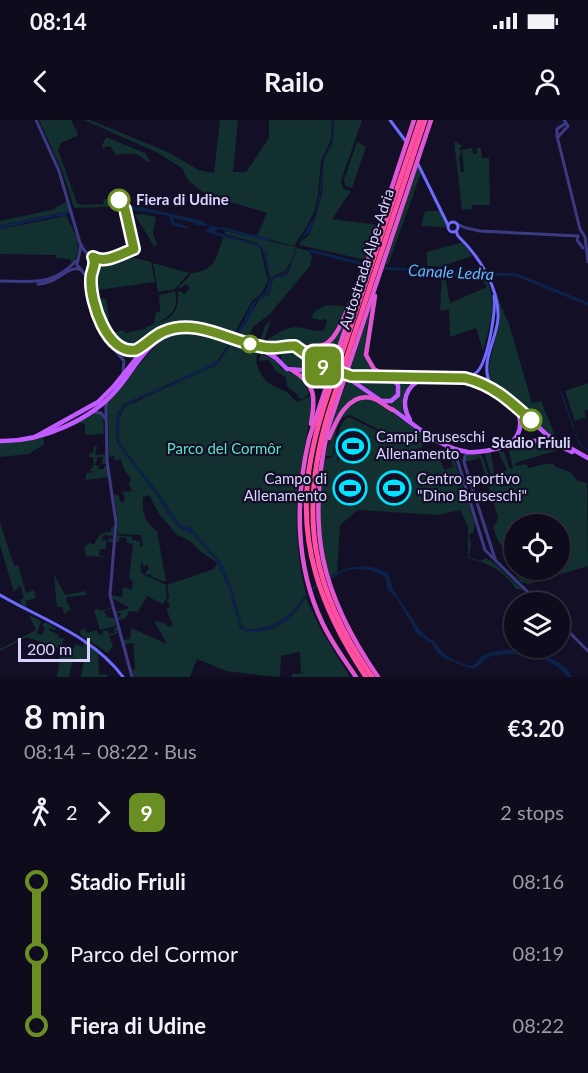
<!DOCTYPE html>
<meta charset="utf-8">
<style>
:root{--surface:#0e0b1c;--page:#171425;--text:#f1f3f6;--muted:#9b9ba3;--line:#2e2b3b}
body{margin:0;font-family:Lato,sans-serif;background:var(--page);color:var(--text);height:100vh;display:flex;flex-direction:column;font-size:22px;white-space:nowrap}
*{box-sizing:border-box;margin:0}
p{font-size:20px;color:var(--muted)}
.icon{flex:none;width:33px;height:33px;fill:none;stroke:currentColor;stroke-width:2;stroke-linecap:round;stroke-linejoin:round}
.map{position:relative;height:557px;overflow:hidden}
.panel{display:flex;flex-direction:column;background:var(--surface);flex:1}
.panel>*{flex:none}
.badge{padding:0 12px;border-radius:9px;font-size:21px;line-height:39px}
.fabs{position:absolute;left:504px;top:394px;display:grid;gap:12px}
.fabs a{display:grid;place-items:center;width:66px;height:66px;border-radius:50%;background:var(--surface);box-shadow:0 2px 4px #0004,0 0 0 2px var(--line);font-size:30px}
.scale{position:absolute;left:18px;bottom:15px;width:72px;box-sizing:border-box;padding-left:6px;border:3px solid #d9d4ff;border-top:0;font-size:16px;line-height:21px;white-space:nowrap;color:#d9d4ff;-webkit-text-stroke:4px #130f26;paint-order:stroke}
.map>.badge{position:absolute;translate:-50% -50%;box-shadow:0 0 0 3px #fff}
.legs{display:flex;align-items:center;gap:9px;height:66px;padding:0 24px;font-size:20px}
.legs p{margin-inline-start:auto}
.summary{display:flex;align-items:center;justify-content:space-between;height:102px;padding:0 24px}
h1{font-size:33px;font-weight:700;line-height:45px}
ul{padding:0 24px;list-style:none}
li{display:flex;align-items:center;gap:21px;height:72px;font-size:22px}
li i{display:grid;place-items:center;width:9px;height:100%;margin:0 8px;background:currentColor}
li i::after{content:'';width:15px;height:15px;margin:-8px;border:4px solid;border-radius:50%;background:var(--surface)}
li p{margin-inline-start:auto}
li:first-child i{background:linear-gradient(#0000 50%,currentColor 0)}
li:last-child i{background:linear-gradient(currentColor 50%,#0000 0)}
.status{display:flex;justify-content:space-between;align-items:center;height:42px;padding:0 30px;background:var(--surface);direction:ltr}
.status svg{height:16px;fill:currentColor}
header{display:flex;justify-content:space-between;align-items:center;height:78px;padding:0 24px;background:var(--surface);font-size:27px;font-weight:700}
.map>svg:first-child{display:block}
</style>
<div class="status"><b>08:14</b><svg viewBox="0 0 49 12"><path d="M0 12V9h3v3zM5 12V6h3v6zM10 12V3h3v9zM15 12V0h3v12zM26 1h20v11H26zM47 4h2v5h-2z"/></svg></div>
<header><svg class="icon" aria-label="back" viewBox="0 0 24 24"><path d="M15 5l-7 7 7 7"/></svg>Railo<svg class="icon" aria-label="person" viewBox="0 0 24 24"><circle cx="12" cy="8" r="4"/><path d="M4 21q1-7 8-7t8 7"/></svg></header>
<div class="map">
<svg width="588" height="557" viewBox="0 0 588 557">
<rect width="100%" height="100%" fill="#130f26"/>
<g fill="#12302f" fill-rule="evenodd">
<polygon points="39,0 71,0 78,14 77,16 61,23 58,30 77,83 82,85 104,84 103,79 105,79 111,83 118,83 120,86 74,88 63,53"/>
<polygon points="84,0 90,0 170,33 199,50 214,53 220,0 238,0 233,52 246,52 269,18 269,0 332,0 331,20 321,41 318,75 315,90 307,106 294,126 257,116 267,93 205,74 188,60 182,48 156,32"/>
<polygon points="334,0 362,0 341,61 343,69 351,71 332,99 378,105 366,140 299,125 301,121 309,115 316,96 322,74 324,39 333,23"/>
<path d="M106,17l39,16 5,8 -3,1c-9,-11 -18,-9 -31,-7l-6,-9 -7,2 -1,-2z"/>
<polygon points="454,21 463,26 458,29 461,30 461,35 459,36 461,52 464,52 462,30 472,28 473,34 477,34 477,28 481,28 482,38 489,38 490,85 472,85 472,89 462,90"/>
<polygon points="357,22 366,27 352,68 345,66 344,60"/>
<polygon points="417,46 421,53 388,145 386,144"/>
<polygon points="67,81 70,91 0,105 0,101 52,90"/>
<polygon points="425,91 442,91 447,107 421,106"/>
<polygon points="143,94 156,97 153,113 157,125 154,126 135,95"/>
<path d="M66,96c8,15 19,31 6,47l-2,-4 -14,-1v-3l-56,-1v3v-28z"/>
<polygon points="225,111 296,127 292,141 285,151 270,158 267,137 268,133 257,123 225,114"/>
<path d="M224,116l36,11 8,34 -6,12 -10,8 -19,35c-18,-6 -36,-14 -55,-11 -21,3 -25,16 -41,22 -6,3 -12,0 -17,-3 -15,-11 -20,-28 -19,-46l5,1 5,30 4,3 9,-2 1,3 21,-4v-2l8,-3 2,-12h4l-1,-18 2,1 14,-4c4,17 -3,25 -17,31 16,-3 21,-14 20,-30l2,-1 4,3 6,-6 -4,-4 -7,5v-3l8,-7 4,-6c27,-2 24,-17 33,-37z"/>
<polygon points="463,122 472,136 440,147 427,146 427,132"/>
<path d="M297,128l12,3 3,6 -2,9 -40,48 -16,12 -8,14 -9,-3 22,-37 11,-7c1,-7 1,-12 7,-17l6,1 5,-3z"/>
<path d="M123,135l28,7 4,20 -57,8c-9,-20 9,-29 25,-35z"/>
<polygon points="153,143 189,153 175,169 158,172"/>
<path d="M423,152l61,3c15,24 6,51 -1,76l-7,-23 -26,9 -1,-28 -9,2 2,-35 -19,-1zM445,156c14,1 36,-3 42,11l-37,16z"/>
<polygon points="496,174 509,204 532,283 541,281 555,315 550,314 490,261 488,249 500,199"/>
<path d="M373,180c-4,25 -18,58 7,75l-31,-1z"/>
<path d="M326,185l18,1 2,2 -15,29 -12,8 -10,1 -17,-4 -16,5 -17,-2 6,-19 6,-7 -7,22c10,-5 20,-13 31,-14 11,0 18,6 29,3l3,-8 -2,-3 -6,1 -8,-2 4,-7z"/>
<path d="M352,185l-21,63 -28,-19c28,5 37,-24 49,-44z"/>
<path d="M192,211h11l28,9 -15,23 -92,41 -6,8 -2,7 1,24 41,54 12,20 11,12 13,6 21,24 14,29 11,41c32,7 48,-5 66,-31l15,32 29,47h-58v-3l12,-1 -3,-1 -1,-20 -19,4 -1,20 -3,1 -51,-6 -29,-12 -7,18h-56l-2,-7 3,-1 -2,-26 -8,1 -2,-4 7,-1 1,-11 36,16 -13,-23 11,2 3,4 5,-2 -7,-16 3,-1 1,-4 -3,-2 2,-6 -2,-11 47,-16 3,-6 -17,-12 -10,-10 -13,-6 -17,-20 -11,-20 -6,2c-1,16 1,25 14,34l9,50 -1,1 -13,-5 -2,-3 -3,1 -2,-2 4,-5 -2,-3 -4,2v-4h-2v10l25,12 1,13 -4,6 -16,-8 -9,16 -9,-1 -3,7 -8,2 -1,-2 4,-3 -2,-3 -3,3 -1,-3 15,-4 -18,-10 -1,-3 11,2 1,-9 9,1 1,-7 -4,-4 4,-34 -6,-1v-5l-7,-1 -1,5h-3l1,-7 15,2v3l8,1v5h3l-2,-11 -22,-1 -2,-2 1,-8 -4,-30 5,2 1,6 5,-1 -1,-6 -2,-3 10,-1 -3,-8 2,-4 -7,-10 -4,-12 -1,3h-4l-1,-4 -5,1 -1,-51 1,-6 49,-57 15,-9z"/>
<path d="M233,221l26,10c-7,10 2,26 11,33 6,4 12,5 18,9 4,3 6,7 10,9l14,-7c-2,27 -8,52 -12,79 -6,41 -4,80 6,120 -15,22 -34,38 -61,35l-4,-5 -7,-29 -12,-31 -32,-37 -7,-1 -6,-5 -13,-20 -43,-56c-4,-12 -4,-29 5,-39l91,-41z"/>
<polygon points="293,228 326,249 288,247 281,241 281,233 285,229"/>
<polygon points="261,233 276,241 281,248 304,260 309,274 303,279 298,278 299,276 287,266 286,257 276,251 269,240 259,241"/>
<polygon points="351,257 389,260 395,265 396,274 390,279 383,279"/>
<polygon points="396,259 418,259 406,272 407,297 388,283 400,274 400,267"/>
<polygon points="347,260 373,276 350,281 329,313"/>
<polygon points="588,263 588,290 584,291 586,297 575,301 565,271"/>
<path d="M369,279l7,2 49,35 -1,7 -7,-6 -26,-1 -41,-21c-16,1 -14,26 -17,39l-2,2h-6c4,-16 14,-47 29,-55 4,-2 11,-2 15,-2z"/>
<polygon points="95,293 103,295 104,314 85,315 85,304 80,303 43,318 44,324 29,334 0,337 0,323 30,320"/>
<path d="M349,297l48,24 1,-3 20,1 5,6 -2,3 -5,1v4l21,2 8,15 8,-3 -3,-12h3l22,68 -2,10 -4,1 2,10 -2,13 12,4 4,-3 8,4 29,27h-6c-11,-18 -28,-26 -48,-31v-32l-8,-16 -22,5 -80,-5 -18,15 -3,47 -6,3 -1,3 -8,-34 -3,-49 6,-37h6l4,-6 2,-17v26l2,-1c0,-13 -4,-37 10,-43z"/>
<path d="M530,323h13l15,7 -43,13v3l11,-2 3,4 15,-4h10v2l16,6 9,10 2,-1 6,2 1,83 -60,18 -7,-2 -5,-6 6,1 -3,-7h41v-45h-46v30c-15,-10 -16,-12 -21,-30l3,-1 2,-7 -10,-32 3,-1 -3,-8 -2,1 -6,-19 -14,4 -1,-3 3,-5 14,1 7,21 2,-1 -6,-21 6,-2 3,22 13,-4 -9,-19 6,1 6,17 3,-1 -5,-20z"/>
<polygon points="94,326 97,326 95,335 105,334 106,344 102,344 103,337 98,337 95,345 98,346 99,349 104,349 104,346 107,346 108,357 85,360 87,353 96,352 90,351 94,345 93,337 89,337 89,333 93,333"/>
<polygon points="0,402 14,446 18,445 26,473 34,470 36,478 26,481 27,487 21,484 20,480 24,478 20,465 14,472 0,425"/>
<path d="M111,407h3l-1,9 -10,-1 -1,5 7,1v-3l4,1v3h-7v7h-6l-1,6 7,2 -20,-1 -2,-9 7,-5v2h3c6,-7 4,-12 17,-12z"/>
<polygon points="54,455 65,475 86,471 86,475 67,477 66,480 71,490 66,491 67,493 64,494 62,487 57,487"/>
<polygon points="111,488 111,489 104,491 107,496 105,497 114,498 116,506 100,510 94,490 98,489 100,491"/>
<polygon points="29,495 41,501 37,514 42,515 45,508 42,506 45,502 56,508 55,510 50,508 49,510 59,515 58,518 64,518 61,529 72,533 75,524 84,527 83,521 98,532 99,555 106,554 108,557 81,557 84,541 73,538 69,557 57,557 61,529 27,517 0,531 0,529 36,510"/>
<polygon points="117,507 118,513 109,516 113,526 108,533 81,515 79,511 85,508 86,513 97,510 98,514 101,514 102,516 103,511 108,510 109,514 115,513 114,508"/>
</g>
<g fill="#0c2248">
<path d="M128,86l13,1 63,14 2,3 20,5h-9l-1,3 44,13 8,8 -1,4 3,22c5,-4 9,-3 14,-6 11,-8 9,-23 15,-31 5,-7 8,-13 12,-21l2,1c-3,14 -4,10 -13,19 -7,8 -5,28 -17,36l-6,-1 -5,5 -3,12 -12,8 -11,23 -28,40 -48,23 -34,13 -10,6 -6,8 -1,24 2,7 43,56 13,20 6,5 7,1 32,37 12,31 8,32 8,3 26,-6 14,-11 24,-27 16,-8 1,-3c17,-9 41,-13 57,-1l5,15 26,40 10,10 6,2c7,15 22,22 37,25 6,-3 7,-9 14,-12 27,-10 72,-2 87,23h-5c-16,-21 -51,-26 -76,-21 -8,2 -12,11 -20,13l-26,-10 -8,-6 -7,-10 -14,-9 -20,-35 -10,-10 -1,-11c-11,-9 -31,-12 -44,-6 -6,3 -10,8 -15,10 -6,3 -12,6 -16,10 -20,21 -17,31 -49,39 -8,1 -15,3 -22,-2l-11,-41 -14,-29 -21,-24 -13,-6 -11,-12 -12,-20 -40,-52 -2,-26 5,-11 8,-7 22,-10 16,-5 52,-26 23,-36 9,-19 14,-13 4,-11 -4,-22 -4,-12 -56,-15 6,-6 -16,-1v-2l-22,-5 1,4 14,5v2l-16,-4 -3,-9 -41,-7z"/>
<polygon points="70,91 70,93 66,94 66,96 53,97 0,109 0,105"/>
</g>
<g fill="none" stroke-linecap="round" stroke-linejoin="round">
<g stroke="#0c2248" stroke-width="1.5">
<polyline points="312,103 316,96 320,74 324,39 332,23 334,0"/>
<polyline points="561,272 574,309"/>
<polyline points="576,314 581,326 587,330"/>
</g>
<g stroke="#0c2248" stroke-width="3">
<polyline points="224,109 269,120"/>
<polyline points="311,131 367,145"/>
<polyline points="380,148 517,155 588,184"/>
</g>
<g stroke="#3d3a85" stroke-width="3">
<polyline points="36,0 59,51 80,123 84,130 95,141 91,162 102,210 108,222 124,241 123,252"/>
<polyline points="566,3 557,9 557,16 580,109 585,117 588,142"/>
<polyline points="558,17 568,6 564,0"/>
<polyline points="457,104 466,108 480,111 578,116"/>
<polyline points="578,116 577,120 583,128"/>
<polyline points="81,125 77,145 90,161"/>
<path d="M0,161c33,0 52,6 77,-21"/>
<path d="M38,164c19,0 27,-17 41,-15"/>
<path d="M103,208c11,18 25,30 44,14"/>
<polyline points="107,281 106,287 107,341 116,402 110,475 132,557"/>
<polyline points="94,292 101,293 106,299"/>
<polyline points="451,329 457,339 485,430 539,483"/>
<polyline points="469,332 465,336 464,342 495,439"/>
<polyline points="560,503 588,531"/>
</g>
<g stroke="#6f6bff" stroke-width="3">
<polyline points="390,0 407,23"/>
<polyline points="417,42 448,105"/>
<circle cx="453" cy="107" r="5"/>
<path d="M456,111l2,5c21,20 42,53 40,83 -2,23 -20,46 -6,68"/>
<path d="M465,258c5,-1 9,-3 13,-7 10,-12 18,-59 16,-75"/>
<path d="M0,475c43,25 93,41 123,82"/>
</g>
<g stroke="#c25bff" stroke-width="4.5">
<polyline points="261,229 276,238 287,249 331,252"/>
<polyline points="345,254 358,257 460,258 482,263 503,274 547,315 588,338"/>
<polyline points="348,258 380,280"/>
<polyline points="381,281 391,281 398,275 398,265 391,258"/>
<path d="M392,289c22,15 48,40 76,43 26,2 52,-14 78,-11 9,2 18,7 26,11"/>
<path d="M410,300c-10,-17 -5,-34 14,-42"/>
<polyline points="35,317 98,282 114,266 153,218 165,211 181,207 200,208 263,228 276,229 295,226 323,246 334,250"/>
<path d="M0,321c41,1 92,-21 118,-53 18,-22 30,-48 58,-57"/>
<path d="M508,325c13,-9 15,-22 9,-37"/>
</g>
<g stroke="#e055d1" stroke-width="4.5">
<polyline points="375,176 366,235 374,249 389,258"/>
<path d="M295,226c39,8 41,-13 56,-44"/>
<path d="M292,250c25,15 23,27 19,54"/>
<path d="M329,318c7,-17 19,-46 43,-40 8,2 14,9 21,12"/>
<path d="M356,557c-12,-18 -25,-35 -34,-55 -27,-57 -27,-123 -13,-183l105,-319"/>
<path d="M378,557c-58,-84 -72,-149 -50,-249l103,-308"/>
</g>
<g stroke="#ff4fa3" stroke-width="5">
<path d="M366,557c-45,-68 -71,-136 -55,-219 8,-46 27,-90 41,-135 23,-68 45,-135 68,-203"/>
<path d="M372,557c-60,-87 -74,-161 -44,-263l97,-294"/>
</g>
</g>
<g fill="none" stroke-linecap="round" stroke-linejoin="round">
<g stroke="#fff" stroke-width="14">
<path id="line-1" d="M119,80l6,9 9,40c-13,5 -28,15 -41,8 4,8 -2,13 -2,22 -1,23 16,76 45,71 10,-5 17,-14 27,-18 34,-15 67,10 100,15 14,3 21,-2 32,-1l28,20 28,10 114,2c28,7 45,23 66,42"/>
</g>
<use href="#line-1" stroke="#6b8e23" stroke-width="9"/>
</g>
<defs>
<g id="stadium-ring" transform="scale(1.725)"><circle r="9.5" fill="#130f26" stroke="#00e5ff" stroke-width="1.5"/><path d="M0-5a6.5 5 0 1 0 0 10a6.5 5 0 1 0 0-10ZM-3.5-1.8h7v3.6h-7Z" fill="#00e5ff"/></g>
</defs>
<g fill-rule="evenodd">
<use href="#stadium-ring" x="353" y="326"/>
<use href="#stadium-ring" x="350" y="368"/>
<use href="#stadium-ring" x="394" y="368"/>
</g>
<g fill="#fff" stroke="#6b8e23" stroke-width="3">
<circle cx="119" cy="80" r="10"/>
<circle cx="250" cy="224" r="8"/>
<circle cx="531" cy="300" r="10"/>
</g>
<g text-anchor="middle" stroke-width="4.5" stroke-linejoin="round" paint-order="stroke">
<g font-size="15" font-weight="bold" fill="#d9d4ff" stroke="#130f26" text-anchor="start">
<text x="136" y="85">Fiera di Udine</text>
<text x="531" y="328" text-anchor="middle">Stadio Friuli</text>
</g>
<g font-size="15" fill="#d9d4ff" stroke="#130f26">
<text transform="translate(367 139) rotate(-72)" y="5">Autostrada Alpe-Adria</text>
</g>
<g font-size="15" fill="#d9d4ff" stroke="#130f26" text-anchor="start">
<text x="376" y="322">Campi Bruseschi<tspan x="376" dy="17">Allenamento</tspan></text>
<text x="327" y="364" text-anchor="end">Campo di<tspan x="327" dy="17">Allenamento</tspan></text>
<text x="417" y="364">Centro sportivo<tspan x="417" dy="17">"Dino Bruseschi"</tspan></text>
</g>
<g font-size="15" fill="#5fe0c0" stroke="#130f26">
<text x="224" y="334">Parco del Cormôr</text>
</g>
<g font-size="16" font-style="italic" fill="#62b6ff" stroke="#130f26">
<text transform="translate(451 152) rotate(3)" y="6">Canale Ledra</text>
</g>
</g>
</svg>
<div class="fabs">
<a><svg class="icon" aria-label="locate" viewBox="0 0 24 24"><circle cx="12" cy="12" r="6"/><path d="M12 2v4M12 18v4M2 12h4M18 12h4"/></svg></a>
<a><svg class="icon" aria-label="layers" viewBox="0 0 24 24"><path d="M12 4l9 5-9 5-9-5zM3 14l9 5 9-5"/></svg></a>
</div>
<div class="scale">200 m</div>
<b class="badge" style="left:323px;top:246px;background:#6b8e23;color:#fff">9</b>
</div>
<section class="panel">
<div class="summary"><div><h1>8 min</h1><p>08:14 – 08:22 · Bus</p></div><b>€3.20</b></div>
<div class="legs"><svg class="icon" aria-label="walk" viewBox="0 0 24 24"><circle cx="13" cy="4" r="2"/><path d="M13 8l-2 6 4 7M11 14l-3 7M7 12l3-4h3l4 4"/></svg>2<svg class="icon" aria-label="forward" viewBox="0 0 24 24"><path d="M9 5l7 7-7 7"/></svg><b class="badge" style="background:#6b8e23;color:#fff">9</b><p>2 stops</p></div>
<ul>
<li><i style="color:#6b8e23"></i><b>Stadio Friuli</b><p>08:16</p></li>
<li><i style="color:#6b8e23"></i><span>Parco del Cormor</span><p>08:19</p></li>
<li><i style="color:#6b8e23"></i><b>Fiera di Udine</b><p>08:22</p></li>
</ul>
</section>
